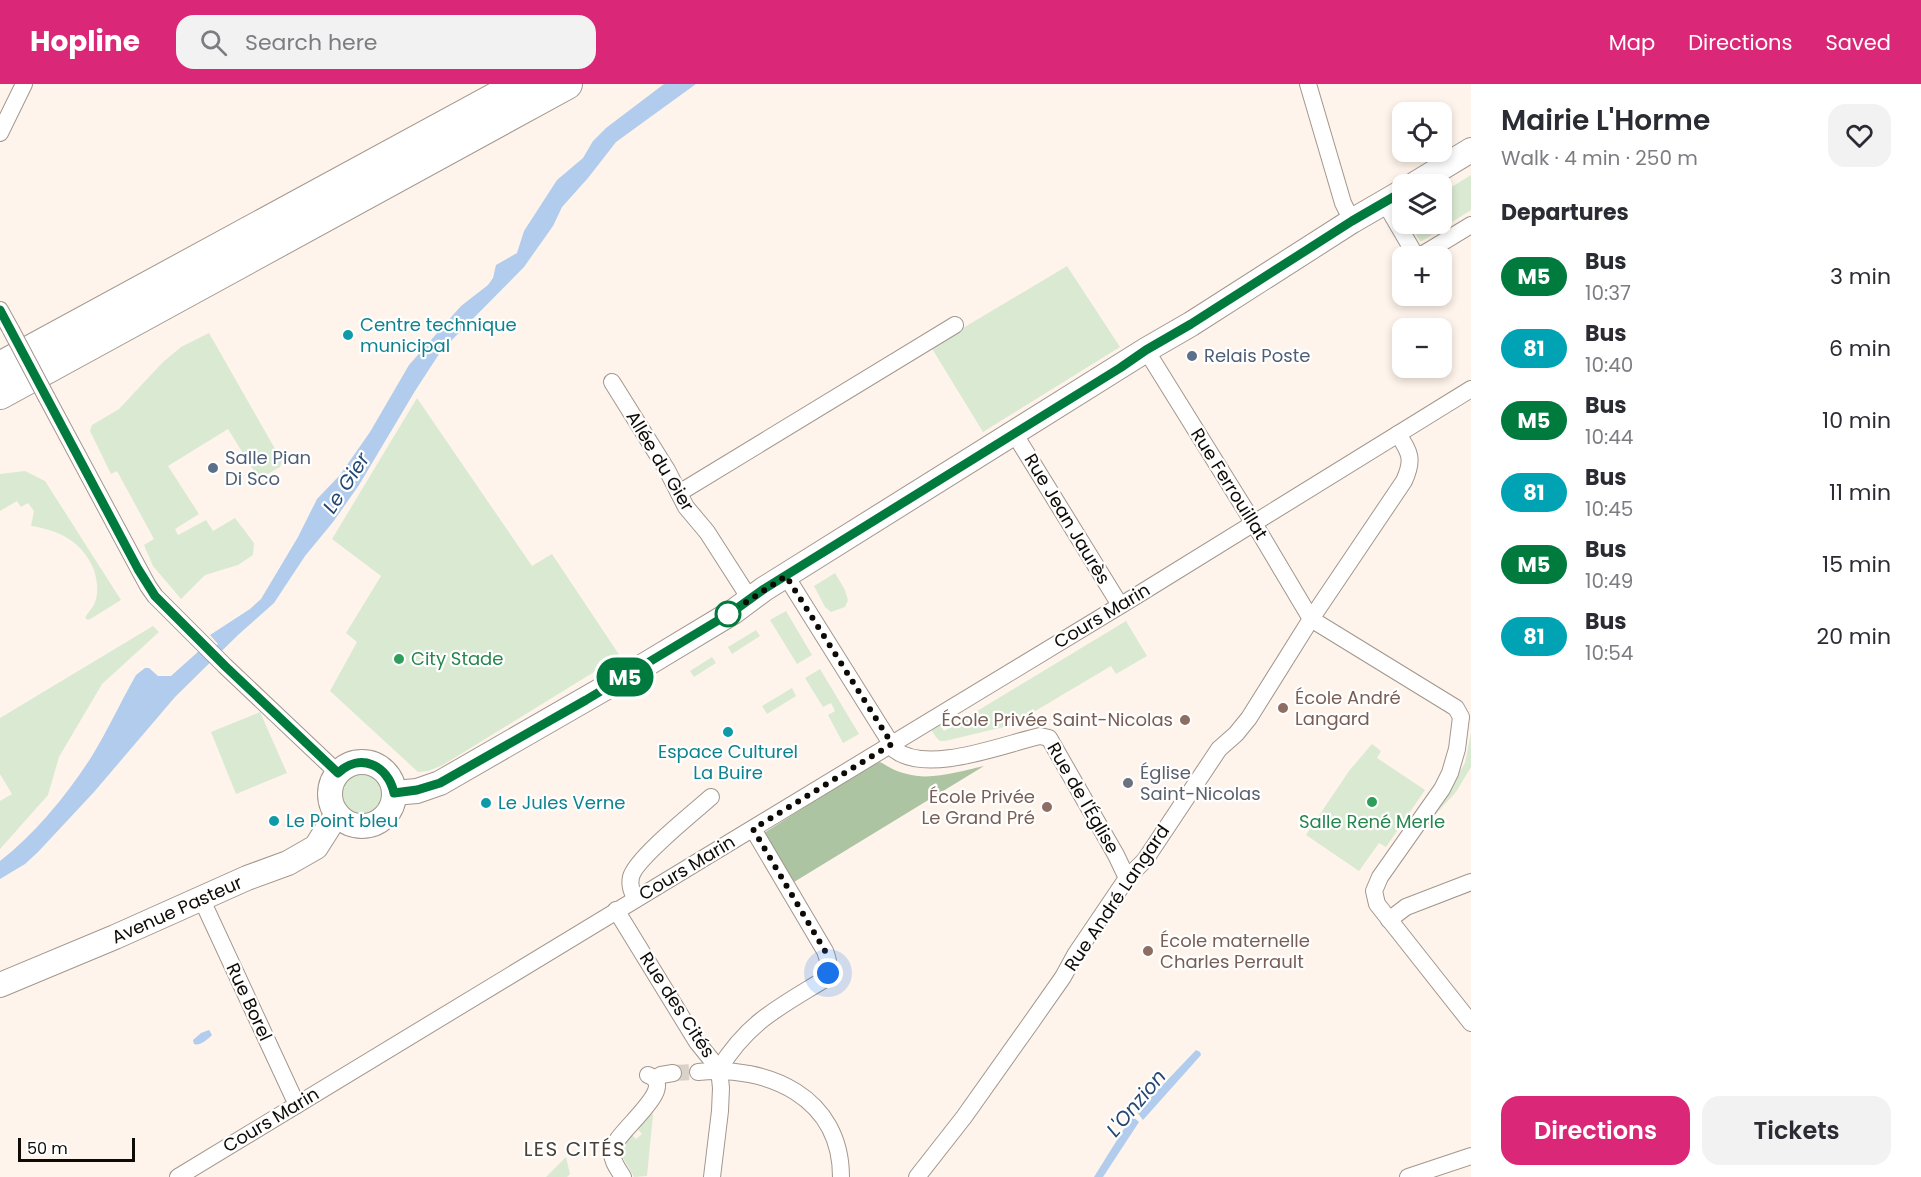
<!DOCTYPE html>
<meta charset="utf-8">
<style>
:root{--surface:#fff;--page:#f2f2f3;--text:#2b2b33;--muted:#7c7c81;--accent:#db2777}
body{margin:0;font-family:Poppins,sans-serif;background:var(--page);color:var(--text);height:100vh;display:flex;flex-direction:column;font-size:22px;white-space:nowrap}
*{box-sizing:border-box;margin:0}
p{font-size:20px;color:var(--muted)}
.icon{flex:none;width:33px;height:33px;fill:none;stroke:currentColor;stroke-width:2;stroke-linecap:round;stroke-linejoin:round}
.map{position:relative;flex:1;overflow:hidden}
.details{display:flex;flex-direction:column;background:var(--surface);width:450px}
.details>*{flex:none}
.badge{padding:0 12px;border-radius:20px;font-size:21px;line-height:39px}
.fabs{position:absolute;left:1392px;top:18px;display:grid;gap:12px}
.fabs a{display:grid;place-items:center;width:60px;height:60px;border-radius:12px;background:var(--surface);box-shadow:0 3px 9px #0003;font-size:30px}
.scale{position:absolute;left:18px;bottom:15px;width:117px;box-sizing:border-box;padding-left:6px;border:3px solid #0e0b07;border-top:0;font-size:16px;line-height:21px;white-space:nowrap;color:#0e0b07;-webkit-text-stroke:4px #fff;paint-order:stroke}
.you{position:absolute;width:30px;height:30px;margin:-15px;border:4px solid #fff;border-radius:50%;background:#1a73e8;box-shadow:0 0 0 9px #1a73e833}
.map>.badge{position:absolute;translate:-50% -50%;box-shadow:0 0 0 3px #fff}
h2{padding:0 30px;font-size:22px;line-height:54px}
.round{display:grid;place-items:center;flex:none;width:63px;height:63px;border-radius:18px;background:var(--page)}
.head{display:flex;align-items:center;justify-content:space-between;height:102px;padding:0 30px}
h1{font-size:28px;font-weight:600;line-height:45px}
.action{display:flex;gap:12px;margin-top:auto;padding:12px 30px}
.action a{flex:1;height:69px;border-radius:18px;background:var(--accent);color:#fff;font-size:24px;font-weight:600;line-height:69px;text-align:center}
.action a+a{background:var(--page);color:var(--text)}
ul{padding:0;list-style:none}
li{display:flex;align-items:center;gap:18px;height:72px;padding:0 30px}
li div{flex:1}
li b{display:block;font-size:22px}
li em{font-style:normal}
li .badge{min-width:66px;font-weight:700;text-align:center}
header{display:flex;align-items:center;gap:36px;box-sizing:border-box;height:84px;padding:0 30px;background:var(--accent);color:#fff}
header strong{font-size:28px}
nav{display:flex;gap:33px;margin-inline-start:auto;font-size:21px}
.search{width:420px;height:54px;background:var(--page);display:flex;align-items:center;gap:15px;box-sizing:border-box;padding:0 21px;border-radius:18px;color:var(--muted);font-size:22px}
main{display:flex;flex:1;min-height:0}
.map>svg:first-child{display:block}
</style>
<header>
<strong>Hopline</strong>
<div class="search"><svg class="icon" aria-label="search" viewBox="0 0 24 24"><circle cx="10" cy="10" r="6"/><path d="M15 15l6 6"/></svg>Search here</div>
<nav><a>Map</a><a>Directions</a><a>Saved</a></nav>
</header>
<main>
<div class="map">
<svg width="1471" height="1093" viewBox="0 0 1471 1093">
<rect width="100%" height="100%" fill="#fef4eb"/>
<g fill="#daead2">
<polygon points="1471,91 1471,126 1422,157 1420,157 1410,140 1442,140 1442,109"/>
<polygon points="1067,182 1120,263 983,348 931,263"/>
<polygon points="209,249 282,377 280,383 259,395 228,345 168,382 199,430 175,445 178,451 206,436 213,447 235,434 254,459 253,471 238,481 205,491 181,515 153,482 144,461 154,455 117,387 111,390 90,347 92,341 119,325 163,278 181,263"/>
<polygon points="417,314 532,482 552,470 620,572 443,681 428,687 418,688 330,607 357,558 346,549 381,492 332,455"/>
<path d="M25,387l20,10 76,119 -29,18 -4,2 -3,-2c3,-6 8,-10 10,-16 4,-10 2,-22 -1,-32 -11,-28 -35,-40 -63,-44l3,-15 -6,-8 -7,4 -4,-6 -17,10v-37z"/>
<polygon points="835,489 845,506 848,516 845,523 831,528 825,523 814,502"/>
<polygon points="786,527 812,571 797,580 770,536"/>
<polygon points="1126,537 1147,572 1116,590 1111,582 1012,641 945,657 940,657 935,652 929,642 937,636 944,647"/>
<polygon points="153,542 159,548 102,600 59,673 48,711 0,765 0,717 12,710 0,690 0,634"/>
<polygon points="756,546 760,552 732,570 728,563"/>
<polygon points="712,573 716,579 694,593 690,587"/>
<polygon points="820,585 859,650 843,659 828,631 835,627 831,619 823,623 805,594"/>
<polygon points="792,604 796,612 767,630 762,622"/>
<polygon points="260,628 287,689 236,710 211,648"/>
<polygon points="1471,649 1471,683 1456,708 1431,735 1465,679"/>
<polygon points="1372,660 1381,667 1377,674 1425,706 1386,763 1379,759 1359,787 1306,751 1349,687"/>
<circle cx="361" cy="709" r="21"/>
<polygon points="652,1029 653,1031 647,1092 634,1093 619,1067 631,1050 636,1055 642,1050 637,1044"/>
<polygon points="566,1073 570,1090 567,1093 546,1093"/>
</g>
<path fill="#acc4a1" d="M880,678c9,5 17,10 27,12 24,7 54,-3 77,-8l-190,116 -30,-49 100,-64z"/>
<g fill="#b1cced">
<path d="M664,0h32l-80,58 -28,36 -26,29 -9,19 -29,41 -83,84 -26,40 -56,94 -26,37 -28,34 -31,47 -36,32 -63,62 -81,95 -56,60 -13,12 -25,15v-18c36,-28 67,-66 92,-105 16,-26 29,-55 44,-81l9,-7h4l9,8h13l29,-26 4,5 14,-11 -8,-9 40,-26 11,-10 37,-62 19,-38 23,-24 30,-43 39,-67 52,-59 27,-21 5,-7 3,-13 21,-12 7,-22 33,-51 26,-22 10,-17 13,-13z"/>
<path d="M209,946l3,5c-5,5 -12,11 -18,9l-1,-4 8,-7z"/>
<polygon points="1196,966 1200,968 1201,971 1143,1036 1137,1028"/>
<polygon points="1132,1032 1139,1038 1103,1093 1094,1093"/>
</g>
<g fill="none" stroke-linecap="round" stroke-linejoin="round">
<polyline stroke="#dad1c9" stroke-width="16" stroke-dasharray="16 8" stroke-linecap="butt" points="673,989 698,988"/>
<g stroke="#a2978d" stroke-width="18">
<g id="street">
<polyline points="1308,0 1343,119 1352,137"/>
<polyline points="0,49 24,0"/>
<polyline points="1385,119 1416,172"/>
<polyline points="1420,172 1471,141"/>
<polyline points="0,226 11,246"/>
<polyline points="1146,266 1261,451 1311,535 1456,624 1461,633 1457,665 1450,689 1442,705 1380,793 1374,807 1377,820 1471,939"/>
<polyline points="612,298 667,386 686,423 707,448 750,515"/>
<polyline points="47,314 148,502 155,512 225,582 338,689"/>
<polyline points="1014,349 1120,521"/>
<polyline points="679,409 955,241"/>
<path d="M786,492l109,174c33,25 109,-6 145,-14l9,2 67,117 11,23"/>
<polyline points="201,814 297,1021"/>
<path d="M636,815c-4,-7 -7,-13 -5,-22 4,-18 63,-65 80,-80"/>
<polyline points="616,826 697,958 719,985 721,1004 720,1027 712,1093"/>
<polyline points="1389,836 1406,823 1471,798"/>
<path d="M719,985c30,-48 59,-61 106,-90 5,-10 4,-18 0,-28l-72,-122"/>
<path d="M698,988c70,-7 143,25 143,105"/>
<polyline points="655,995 661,991 673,989"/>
<polyline points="178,1093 1136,512 1471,305"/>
<path d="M623,1093c-5,-8 -12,-17 -11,-26 1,-18 69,-64 36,-76"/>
<path d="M917,1093l47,-60 66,-93 33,-47 12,-22 52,-77 18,-18 74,-111 17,-15 13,-16 62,-99 93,-138c10,-22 6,-28 -6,-47"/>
<polyline points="1408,1093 1471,1072"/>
</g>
</g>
<g stroke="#a2978d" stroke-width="26">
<g id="secondary">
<polyline points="1415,100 1471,66"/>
<circle cx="362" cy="710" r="32"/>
<polyline points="394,709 417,707 440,699 645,581 733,528 764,505 1146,266 1191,240 1352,137 1402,108"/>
<polyline points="0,901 115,853 247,794 288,779 316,763 337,730"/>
</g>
</g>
<g stroke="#a2978d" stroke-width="32">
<g id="highway">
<polyline points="0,283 521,0"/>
<polyline points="0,310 567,0"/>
</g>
</g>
<use href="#street" stroke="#fff" stroke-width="16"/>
<use href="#secondary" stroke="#fff" stroke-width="24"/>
<use href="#highway" stroke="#fff" stroke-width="30"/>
<g stroke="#a2978d" stroke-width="18" stroke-linecap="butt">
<polyline id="street-bridge" points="11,246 47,314"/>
</g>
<use href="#street-bridge" stroke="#fff" stroke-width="16"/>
</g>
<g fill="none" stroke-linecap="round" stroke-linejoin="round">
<g stroke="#fff" stroke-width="14">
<path id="line" d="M0,226l138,259 17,27 70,70 113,107c22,-21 50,-8 56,20l23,-3 23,-7 146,-83 146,-88 32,-23 356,-221 26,-18 45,-26 161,-103 50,-29"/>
</g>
<use href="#line" stroke="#007b3d" stroke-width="9"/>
<polyline stroke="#0e0b07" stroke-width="6" stroke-dasharray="0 10.8" points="728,530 786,492 892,660 753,745 825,867 828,874 828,889"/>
</g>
<g fill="#0f9aa8" stroke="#fff" stroke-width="2">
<circle cx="348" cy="251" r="6"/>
<circle cx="728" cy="648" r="6"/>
<circle cx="486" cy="719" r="6"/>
<circle cx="274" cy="737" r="6"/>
</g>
<g fill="#5c6f8a" stroke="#fff" stroke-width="2">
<circle cx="1192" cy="272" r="6"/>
<circle cx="213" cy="384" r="6"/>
</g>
<circle fill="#fff" stroke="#007b3d" stroke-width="3" cx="728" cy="530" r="12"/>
<g fill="#2e9e5b" stroke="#fff" stroke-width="2">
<circle cx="399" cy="575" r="6"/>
<circle cx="1372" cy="718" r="6"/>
</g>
<g fill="#8d6e63" stroke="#fff" stroke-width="2">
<circle cx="1283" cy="624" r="6"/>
<circle cx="1185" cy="636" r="6"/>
<circle cx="1047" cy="723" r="6"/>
<circle cx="1148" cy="867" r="6"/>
</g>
<circle fill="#6b7280" stroke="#fff" stroke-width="2" cx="1128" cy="699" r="6"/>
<g text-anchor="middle" stroke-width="4.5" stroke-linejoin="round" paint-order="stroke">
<g font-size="18" fill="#0d838f" stroke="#fff" text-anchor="start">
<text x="360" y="247">Centre technique<tspan x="360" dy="21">municipal</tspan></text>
<text x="728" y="674" text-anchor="middle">Espace Culturel<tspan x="728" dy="21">La Buire</tspan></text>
<text x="498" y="725">Le Jules Verne</text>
<text x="286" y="743">Le Point bleu</text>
</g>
<g font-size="18" fill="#4e5e75" stroke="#fff" text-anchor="start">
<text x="1204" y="278">Relais Poste</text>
<text x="225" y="380">Salle Pian<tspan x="225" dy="21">Di Sco</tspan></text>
</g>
<g font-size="18" fill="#0e0b07" stroke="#fff">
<text transform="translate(660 377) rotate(59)" y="6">Allée du Gier</text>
<text transform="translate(1229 400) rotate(58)" y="6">Rue Ferrouillat</text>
<text transform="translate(1067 435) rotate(59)" y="6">Rue Jean Jaurès</text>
<text transform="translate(1102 532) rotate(-31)" y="6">Cours Marin</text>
<text transform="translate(1083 714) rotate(60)" y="6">Rue de l'Église</text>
<text transform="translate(687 784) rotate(-31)" y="6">Cours Marin</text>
<text transform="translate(1117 814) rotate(-56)" y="6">Rue André Langard</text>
<text transform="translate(177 826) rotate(-24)" y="6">Avenue Pasteur</text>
<text transform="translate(249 918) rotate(65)" y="6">Rue Borel</text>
<text transform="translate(677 921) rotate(57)" y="6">Rue des Cités</text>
<text transform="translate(271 1036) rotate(-31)" y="6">Cours Marin</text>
</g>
<g font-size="18" fill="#27864d" stroke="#fff" text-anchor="start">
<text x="411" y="581">City Stade</text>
<text x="1372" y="744" text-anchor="middle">Salle René Merle</text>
</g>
<g font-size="18" fill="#785e54" stroke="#fff" text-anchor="start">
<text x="1295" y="620">École André<tspan x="1295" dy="21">Langard</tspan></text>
<text x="1173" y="642" text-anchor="end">École Privée Saint-Nicolas</text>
<text x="1035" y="719" text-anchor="end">École Privée<tspan x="1035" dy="21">Le Grand Pré</tspan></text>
<text x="1160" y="863">École maternelle<tspan x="1160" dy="21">Charles Perrault</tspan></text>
</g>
<g font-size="18" fill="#5b616d" stroke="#fff" text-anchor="start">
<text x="1140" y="695">Église<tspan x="1140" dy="21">Saint-Nicolas</tspan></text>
</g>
<g font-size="20" font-style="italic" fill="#234873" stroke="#fff">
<text transform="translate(346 399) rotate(-57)" y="7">Le Gier</text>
<text transform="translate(1136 1019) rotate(-50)" y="7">L'Onzion</text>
</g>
<g font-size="20" letter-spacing="1.5" fill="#494037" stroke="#fff">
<text x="575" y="1072">LES CITÉS</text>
</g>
</g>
</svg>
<div class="fabs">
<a><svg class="icon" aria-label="locate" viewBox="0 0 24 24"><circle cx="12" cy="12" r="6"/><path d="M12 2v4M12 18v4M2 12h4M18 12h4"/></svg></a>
<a><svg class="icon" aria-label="layers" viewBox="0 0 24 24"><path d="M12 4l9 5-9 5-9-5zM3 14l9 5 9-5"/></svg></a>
<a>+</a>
<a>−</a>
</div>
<div class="scale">50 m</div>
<div class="you" style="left:828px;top:889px"></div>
<b class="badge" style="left:625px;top:593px;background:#007b3d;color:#fff">M5</b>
</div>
<section class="details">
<div class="head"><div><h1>Mairie L'Horme</h1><p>Walk · 4 min · 250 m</p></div><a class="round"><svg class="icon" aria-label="heart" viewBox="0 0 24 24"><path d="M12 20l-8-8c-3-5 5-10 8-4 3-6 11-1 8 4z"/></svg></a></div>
<h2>Departures</h2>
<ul>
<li><span class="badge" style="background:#007b3d;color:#fff">M5</span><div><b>Bus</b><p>10:37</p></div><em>3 min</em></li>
<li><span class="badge" style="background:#00a3b4;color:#fff">81</span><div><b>Bus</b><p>10:40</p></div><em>6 min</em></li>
<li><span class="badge" style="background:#007b3d;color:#fff">M5</span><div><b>Bus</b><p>10:44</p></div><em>10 min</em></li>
<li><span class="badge" style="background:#00a3b4;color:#fff">81</span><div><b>Bus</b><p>10:45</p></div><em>11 min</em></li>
<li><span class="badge" style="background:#007b3d;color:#fff">M5</span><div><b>Bus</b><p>10:49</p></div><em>15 min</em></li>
<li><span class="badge" style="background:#00a3b4;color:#fff">81</span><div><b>Bus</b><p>10:54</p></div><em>20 min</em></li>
</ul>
<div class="action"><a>Directions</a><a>Tickets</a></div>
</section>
</main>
